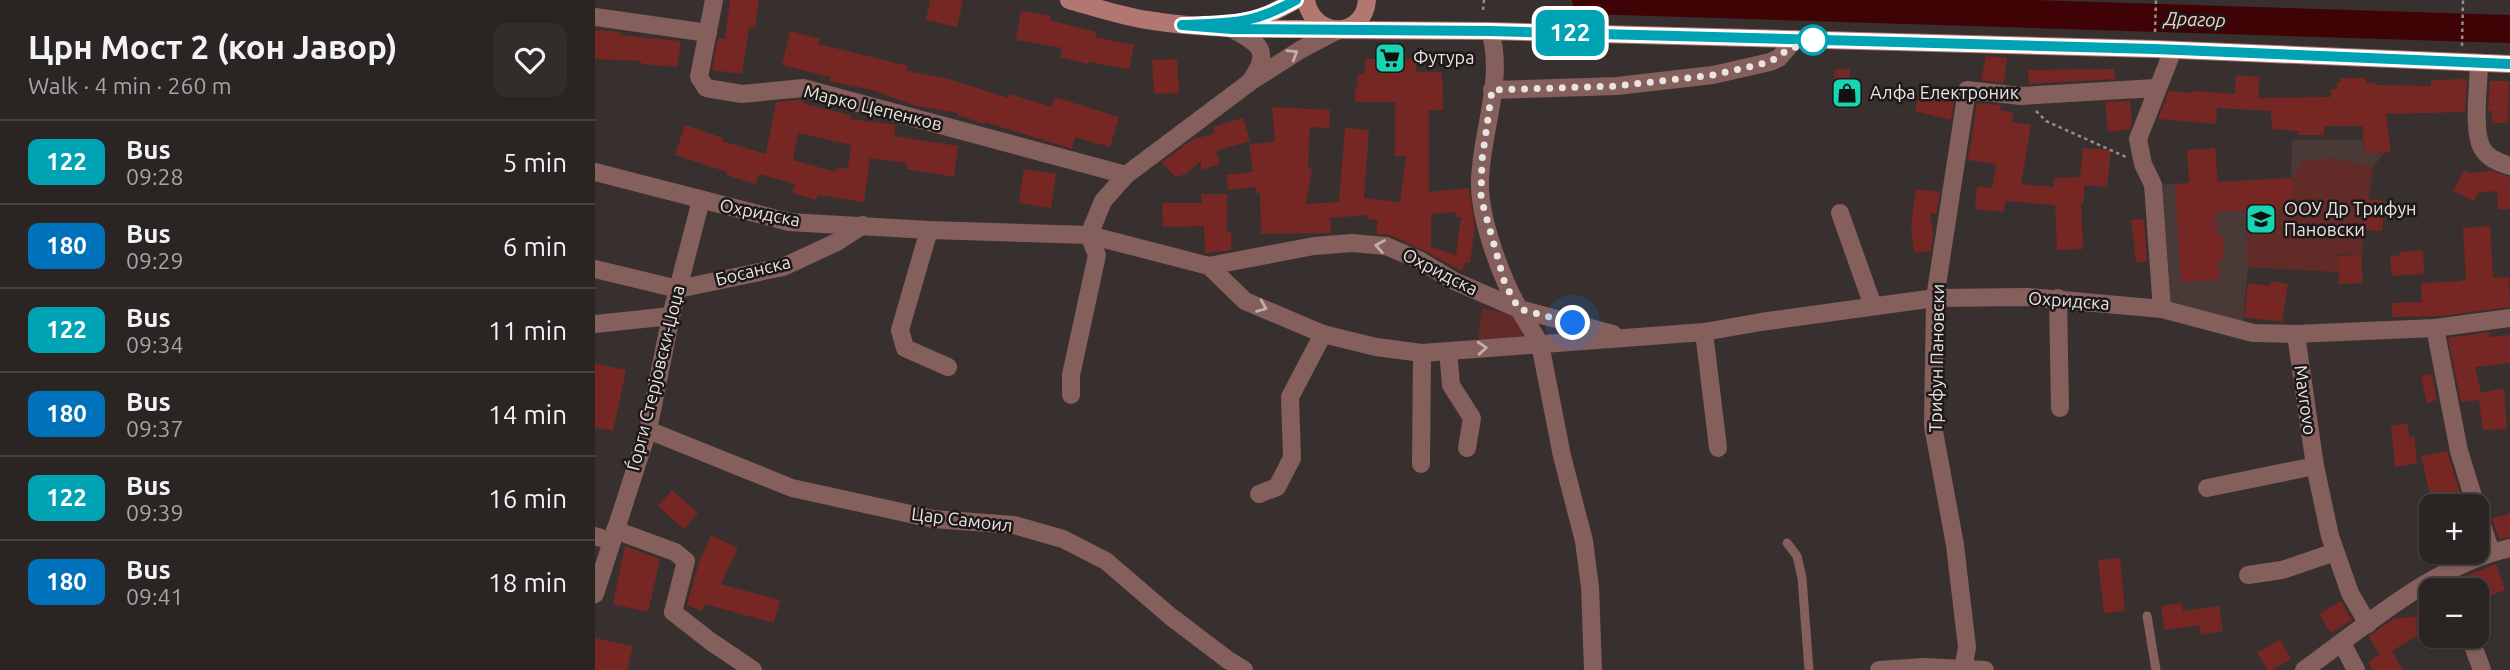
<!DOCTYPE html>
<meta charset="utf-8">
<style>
:root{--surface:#2a2423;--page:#322c2b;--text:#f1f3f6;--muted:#a5a4a6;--line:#464141}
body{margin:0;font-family:Ubuntu,sans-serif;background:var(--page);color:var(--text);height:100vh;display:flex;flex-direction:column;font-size:26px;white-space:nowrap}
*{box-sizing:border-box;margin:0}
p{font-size:23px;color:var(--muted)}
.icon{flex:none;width:38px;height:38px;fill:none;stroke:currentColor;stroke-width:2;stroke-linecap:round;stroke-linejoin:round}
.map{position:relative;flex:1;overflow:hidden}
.drawer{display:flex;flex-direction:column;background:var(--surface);width:595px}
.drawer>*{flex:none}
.badge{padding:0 14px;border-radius:10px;font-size:24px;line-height:46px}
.tools{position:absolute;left:1824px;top:494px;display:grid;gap:14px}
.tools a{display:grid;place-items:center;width:70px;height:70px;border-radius:14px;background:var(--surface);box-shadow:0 2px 5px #0004,0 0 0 2px var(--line);font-size:35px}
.you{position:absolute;width:35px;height:35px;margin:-18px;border:5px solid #fff;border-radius:50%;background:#1a73e8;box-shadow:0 0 0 10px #1a73e833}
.map>.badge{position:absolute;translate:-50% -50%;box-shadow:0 0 0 4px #fff}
.round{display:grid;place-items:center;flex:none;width:74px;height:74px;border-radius:14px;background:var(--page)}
.overview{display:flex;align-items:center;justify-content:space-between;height:119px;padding:0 28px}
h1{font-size:33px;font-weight:600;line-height:52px}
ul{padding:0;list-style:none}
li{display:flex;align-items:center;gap:21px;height:84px;padding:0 28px;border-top:2px solid var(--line)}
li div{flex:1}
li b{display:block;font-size:26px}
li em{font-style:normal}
li .badge{min-width:77px;font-weight:700;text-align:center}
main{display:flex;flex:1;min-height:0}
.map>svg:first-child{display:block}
</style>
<main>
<section class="drawer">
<div class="overview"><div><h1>Црн Мост 2 (кон Јавор)</h1><p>Walk · 4 min · 260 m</p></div><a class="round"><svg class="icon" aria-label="heart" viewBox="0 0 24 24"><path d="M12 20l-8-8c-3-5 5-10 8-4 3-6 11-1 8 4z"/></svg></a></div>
<ul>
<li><span class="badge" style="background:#00a3b4;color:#fff">122</span><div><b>Bus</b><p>09:28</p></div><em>5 min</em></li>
<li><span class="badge" style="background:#0072bc;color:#fff">180</span><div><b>Bus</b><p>09:29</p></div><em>6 min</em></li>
<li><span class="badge" style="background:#00a3b4;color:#fff">122</span><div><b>Bus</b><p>09:34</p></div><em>11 min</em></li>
<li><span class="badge" style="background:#0072bc;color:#fff">180</span><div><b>Bus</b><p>09:37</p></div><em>14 min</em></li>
<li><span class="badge" style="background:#00a3b4;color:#fff">122</span><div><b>Bus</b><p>09:39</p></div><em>16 min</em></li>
<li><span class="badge" style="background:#0072bc;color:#fff">180</span><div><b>Bus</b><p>09:41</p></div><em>18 min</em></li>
</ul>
</section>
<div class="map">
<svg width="1915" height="670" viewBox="0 0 1915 670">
<rect width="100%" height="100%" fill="#38302f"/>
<polygon fill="#493a38" points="1697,140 1768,140 1769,154 1789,153 1778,167 1767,254 1743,254 1743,272 1653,267 1647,330 1567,309 1558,185 1696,178"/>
<g fill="#632b27">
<polygon points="1736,158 1778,167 1767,254 1743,254 1743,272 1652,267 1651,211 1698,208 1697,178 1707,161"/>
<polygon points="887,308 925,317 928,338 883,339"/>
</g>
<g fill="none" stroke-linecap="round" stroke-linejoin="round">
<polyline stroke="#3f0306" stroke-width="28" points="991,0 1915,29"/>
</g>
<g fill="#762724" fill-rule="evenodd">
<polygon points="135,0 164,0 160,28 154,27 147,74 117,70 123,38 130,39"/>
<polygon points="335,0 368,0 362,27 331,20"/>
<polygon points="426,11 456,16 455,20 501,32 500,37 539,45 534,69 493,62 493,64 465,57 467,48 421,40"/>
<polygon points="0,30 25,32 25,35 86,41 82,67 46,64 46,61 0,59"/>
<polygon points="195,31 225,39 223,44 313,66 311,71 354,79 413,98 414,94 457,107 460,97 524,117 515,147 480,137 477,149 390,122 390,124 362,115 363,113 322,106 277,90 234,81 235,77 187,65"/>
<polygon points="1391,56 1412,58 1409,83 1386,80"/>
<polygon points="582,59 584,93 559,94 557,60"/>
<path d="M770,59h51v13h26l1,38h-14v82l40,-4 6,38 -5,37 -5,-1 -3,9 -39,-21 -33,-15 -14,-1 2,-14 -11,-1 1,-4 -38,3 1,15 -70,1 -1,-41h-4v-6l-28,3 -2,-15 27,-3 -4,-27 26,-4 -3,-34 58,3 -1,18 -19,-1 -2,41 4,1 -6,35 33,-2 6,-74 24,2 -5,68 36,4 6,-46h-11v-54h-40v-15h3v-13h7zM861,212v5h5l-5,38 -25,-8v-33z"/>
<polygon points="1255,69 1255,80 1263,79 1265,106 1242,108 1239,70"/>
<polygon points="1519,69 1520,79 1434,84 1433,70"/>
<polygon points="1641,75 1665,77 1663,98 1736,97 1736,89 1742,89 1742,82 1746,82 1746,78 1770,78 1771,83 1780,83 1780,85 1836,86 1836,80 1872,79 1870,112 1791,114 1796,152 1770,154 1767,126 1729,126 1729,135 1703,135 1703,131 1677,129 1676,111 1622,108 1621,124 1563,119 1574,91 1596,93 1596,91 1640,94"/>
<polygon points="1895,81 1914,81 1913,123 1897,123 1897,111 1893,111"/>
<polygon points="1327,85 1360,94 1356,120 1320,111"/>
<path d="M205,100l4,1v3l47,11 -1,4 46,6 -2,11 64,10 -4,31 -47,-8v-6l-37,-5 -6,44 -46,-7 -2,5 -24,-7 3,-9 -36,-10 -3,10 -30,-9 1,-3 -52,-17 10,-30 38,13 -1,3 44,13 10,-52zM203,133l53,12 -3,24 -11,-2 -1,5 -43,-12z"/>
<polygon points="1535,101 1537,122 1535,129 1513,132 1510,102"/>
<polygon points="1382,103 1406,105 1405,110 1418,113 1417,122 1436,125 1426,184 1459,187 1459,178 1485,177 1488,148 1516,150 1512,187 1489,185 1489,203 1486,203 1488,249 1462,250 1460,205 1410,201 1409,212 1380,209 1382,187 1397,188 1401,164 1373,160"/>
<polygon points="648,118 655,141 621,151 625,164 606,170 606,161 591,174 580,177 567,162 597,140 620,133 618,127"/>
<polygon points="1620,148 1623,182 1697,178 1698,208 1620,212 1622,234 1628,237 1629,259 1623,262 1624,280 1586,282 1580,184 1594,183 1592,150"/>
<polygon points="429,169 461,174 456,208 424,203"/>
<polygon points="1869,170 1875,173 1897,171 1915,177 1915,209 1903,210 1902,191 1883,193 1879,201 1858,191"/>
<polygon points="1321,189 1345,192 1341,214 1335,213 1338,235 1336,251 1319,253 1316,225"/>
<polygon points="606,194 632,194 632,232 636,232 636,250 610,253 609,226 568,227 567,203 607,203"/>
<polygon points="1771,199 1790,201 1787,231 1767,229"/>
<polygon points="1549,219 1552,261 1541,263 1536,220"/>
<polygon points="1895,226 1898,278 1914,277 1915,307 1846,316 1797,317 1797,303 1827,302 1826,283 1867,281 1867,279 1871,279 1868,228"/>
<polygon points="1828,250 1829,274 1797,276 1795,256 1805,255 1804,252"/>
<polygon points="1766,254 1768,283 1744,284 1743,256"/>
<polygon points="1676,281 1693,284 1687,322 1649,317 1653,283 1675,286"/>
<polygon points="1894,332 1894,337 1915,335 1915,363 1880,367 1886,393 1909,388 1912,429 1888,430 1884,400 1866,402 1853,338"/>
<polygon points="0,364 31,370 18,431 0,427"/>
<polygon points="1837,374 1842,400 1832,403 1826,376"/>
<polygon points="1813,423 1814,437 1819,436 1822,463 1800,467 1796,426"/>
<polygon points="1852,451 1853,454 1869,506 1842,506 1834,490 1826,456"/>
<polygon points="77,490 103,513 89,529 63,506"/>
<polygon points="1915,514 1915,537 1904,539 1897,518"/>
<polygon points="116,535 143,548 126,584 185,600 179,623 110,604 107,611 92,605 104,562"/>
<polygon points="30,546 65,559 53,612 18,604"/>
<polygon points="1525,558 1530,611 1509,613 1503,560"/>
<polygon points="1901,564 1910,590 1889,598 1887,592 1881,594 1881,590 1869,590 1866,578"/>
<polygon points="1746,601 1757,620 1736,633 1724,614"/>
<polygon points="1587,603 1588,611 1624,606 1628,631 1606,635 1605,625 1569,630 1566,606"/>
<polygon points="1836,615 1836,622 1821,628 1825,634 1797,651 1808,670 1778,670 1773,662 1784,655 1774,636 1798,619"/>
<polygon points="0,638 38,646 32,670 0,670"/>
<polygon points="1685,640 1696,659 1677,670 1673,670 1662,653"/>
</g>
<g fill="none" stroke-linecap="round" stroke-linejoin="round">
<g stroke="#948d8c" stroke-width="2.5" stroke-dasharray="3.5 3.5" stroke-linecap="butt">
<polyline points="888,10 889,0"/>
<polyline points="1560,32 1561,0"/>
<polyline points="1867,46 1868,0"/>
<polyline points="1441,111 1451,121 1531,157"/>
</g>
<g stroke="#855f5b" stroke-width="9">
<polyline points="1192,543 1202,556 1207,578 1214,670"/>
<polyline points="1552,616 1561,670"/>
</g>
<g stroke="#855f5b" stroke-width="18">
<polyline points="119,0 104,77 111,88 147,94 208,88 531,175"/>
<polyline points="0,17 113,33"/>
<path d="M637,29c27,14 40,22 19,51"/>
<path d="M895,31c15,48 -9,101 -10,150 -1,37 21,96 39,128"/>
<path d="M1884,63c0,21 -7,67 3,85 6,11 17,14 28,18"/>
<polyline points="897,90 1022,86 1118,75 1175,62 1184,58 1200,39"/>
<polyline points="1245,213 1278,306"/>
<polyline points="334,230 305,330 310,348 353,367"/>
<polyline points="0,269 83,289 188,267 242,242 268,225"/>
<polyline points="1463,298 1465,408"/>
<polyline points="1567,309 1558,185 1548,164 1543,139 1578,50"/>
<polyline points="0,324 76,316"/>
<polyline points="1840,328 1864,451 1881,506"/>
<polyline points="1109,332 1123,448"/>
<polyline points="1701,334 1720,466 1735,536 1755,593 1773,624"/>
<polyline points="853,351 856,385 877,418 872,448"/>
<polyline points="476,395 476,375 502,255 494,235 508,201 531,175 655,82 705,50 743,30"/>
<polyline points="53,430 76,316 106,200"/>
<polyline points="826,464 827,353"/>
<polyline points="1612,488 1720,466"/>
<polyline points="664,494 682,487 697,458 695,397 728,334"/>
<polyline points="1881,507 1896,552"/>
<polyline points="20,530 80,552 91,561 78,612 115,641 158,670"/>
<polyline points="0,536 16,541"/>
<polyline points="1851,571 1858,590"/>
<polyline points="1653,575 1687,570 1740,552"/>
<polyline points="1874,635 1887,670"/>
<polyline points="1747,643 1761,670"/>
<polyline points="1368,670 1372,647 1360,545 1338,426 1340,298 1372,90 1426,96 1561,88"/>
</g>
<g stroke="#855f5b" stroke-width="18">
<polyline points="0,172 194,222 334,230 494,235 614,266 719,246 757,243 791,246 824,260 859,281 924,309 1018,334"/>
<polyline points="614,266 650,301 728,334 781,347 827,353 1109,332 1166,322 1340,298 1433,297 1567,309 1658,333 1701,334 1840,328 1915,318"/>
<polyline points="924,309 945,344 967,456 989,541 995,587 998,670"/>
<polyline points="0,594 53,430 197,488 338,519 419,525 468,539 511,561 575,616 633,660 649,670"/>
<polyline points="1284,670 1329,667 1390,670"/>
<path d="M1709,670c63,-45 130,-105 206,-122"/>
</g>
<g stroke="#b27771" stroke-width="18">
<path d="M474,0c25,7 52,16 78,20 61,10 121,9 183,9"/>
<path d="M711,0c7,39 58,39 61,0"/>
<polyline points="646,22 667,18 701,0"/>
<polyline points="743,30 895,31 1560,49 1915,64"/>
</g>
</g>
<defs><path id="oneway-chevron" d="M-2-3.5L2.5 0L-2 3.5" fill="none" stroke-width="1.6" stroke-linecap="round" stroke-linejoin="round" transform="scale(1.75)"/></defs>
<g stroke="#c1aeac">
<use href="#oneway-chevron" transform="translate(698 54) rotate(-31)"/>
<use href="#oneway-chevron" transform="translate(785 246) rotate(-170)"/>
<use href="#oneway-chevron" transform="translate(667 307) rotate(22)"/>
<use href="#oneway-chevron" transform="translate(887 348) rotate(-4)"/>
</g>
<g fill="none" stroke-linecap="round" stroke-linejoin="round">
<g stroke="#fff" stroke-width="16">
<path id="line" d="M701,0c-44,25 -66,23 -114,25l50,4 258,2 665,18 355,15"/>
</g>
<use href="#line" stroke="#00a3b4" stroke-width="10"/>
<polyline stroke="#e9e3e2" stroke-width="7" stroke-dasharray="0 12.6" points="978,323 924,309 910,284 886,198 887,160 897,90 1022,86 1118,75 1175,62 1191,51 1218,40"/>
</g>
<defs>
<g id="supermarket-square" transform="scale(1.575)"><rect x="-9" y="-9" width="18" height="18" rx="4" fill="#15d5b3" stroke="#1d1918"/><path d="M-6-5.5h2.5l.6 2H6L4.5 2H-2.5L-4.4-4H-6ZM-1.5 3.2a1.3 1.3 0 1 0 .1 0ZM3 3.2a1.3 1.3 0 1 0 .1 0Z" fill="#111"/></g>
<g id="shop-square" transform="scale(1.575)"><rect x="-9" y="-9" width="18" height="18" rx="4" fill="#15d5b3" stroke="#1d1918"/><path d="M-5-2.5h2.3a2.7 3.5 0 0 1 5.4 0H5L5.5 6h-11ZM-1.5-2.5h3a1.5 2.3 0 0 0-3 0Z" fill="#111"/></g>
<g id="school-square" transform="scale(1.575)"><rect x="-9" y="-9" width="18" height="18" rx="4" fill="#15d5b3" stroke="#1d1918"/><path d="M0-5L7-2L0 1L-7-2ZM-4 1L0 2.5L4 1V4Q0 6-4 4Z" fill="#111"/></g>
</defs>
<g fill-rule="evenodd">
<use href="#supermarket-square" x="795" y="58"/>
<use href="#shop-square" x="1252" y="93"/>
<use href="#school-square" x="1666" y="219"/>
</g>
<circle fill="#fff" stroke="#00a3b4" stroke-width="3.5" cx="1218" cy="40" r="14"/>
<g text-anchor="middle" stroke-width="5" stroke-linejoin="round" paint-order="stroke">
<g font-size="18" fill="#e9e3e2" stroke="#1d1918" text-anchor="start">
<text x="818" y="64">Футура</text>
<text x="1275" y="99">Алфа Електроник</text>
<text x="1689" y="215">ООУ Др Трифун<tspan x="1689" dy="21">Пановски</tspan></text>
</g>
<g font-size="18" fill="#e9e3e2" stroke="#1d1918">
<text transform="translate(278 108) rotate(14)" y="6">Марко Цепенков</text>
<text transform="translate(165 213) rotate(11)" y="6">Охридска</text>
<text transform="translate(158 271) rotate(-14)" y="6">Босанска</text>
<text transform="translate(845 272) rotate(27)" y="6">Охридска</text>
<text transform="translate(1474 301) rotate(4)" y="6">Охридска</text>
<text transform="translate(1342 358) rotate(-89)" y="6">Трифун Пановски</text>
<text transform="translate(61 378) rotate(-76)" y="6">Ѓорги Стерјовски-Џоџа</text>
<text transform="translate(1710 400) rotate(82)" y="6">Mavrovo</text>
<text transform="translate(367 520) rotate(7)" y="6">Цар Самоил</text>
</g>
<g font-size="19" font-style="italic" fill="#fbcac5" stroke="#1d1918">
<text transform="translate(1600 19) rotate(2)" y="7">Драгор</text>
</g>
</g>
</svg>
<div class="tools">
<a>+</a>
<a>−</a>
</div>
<div class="you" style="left:978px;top:323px"></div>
<b class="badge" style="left:975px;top:33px;background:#00a3b4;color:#fff">122</b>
</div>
</main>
